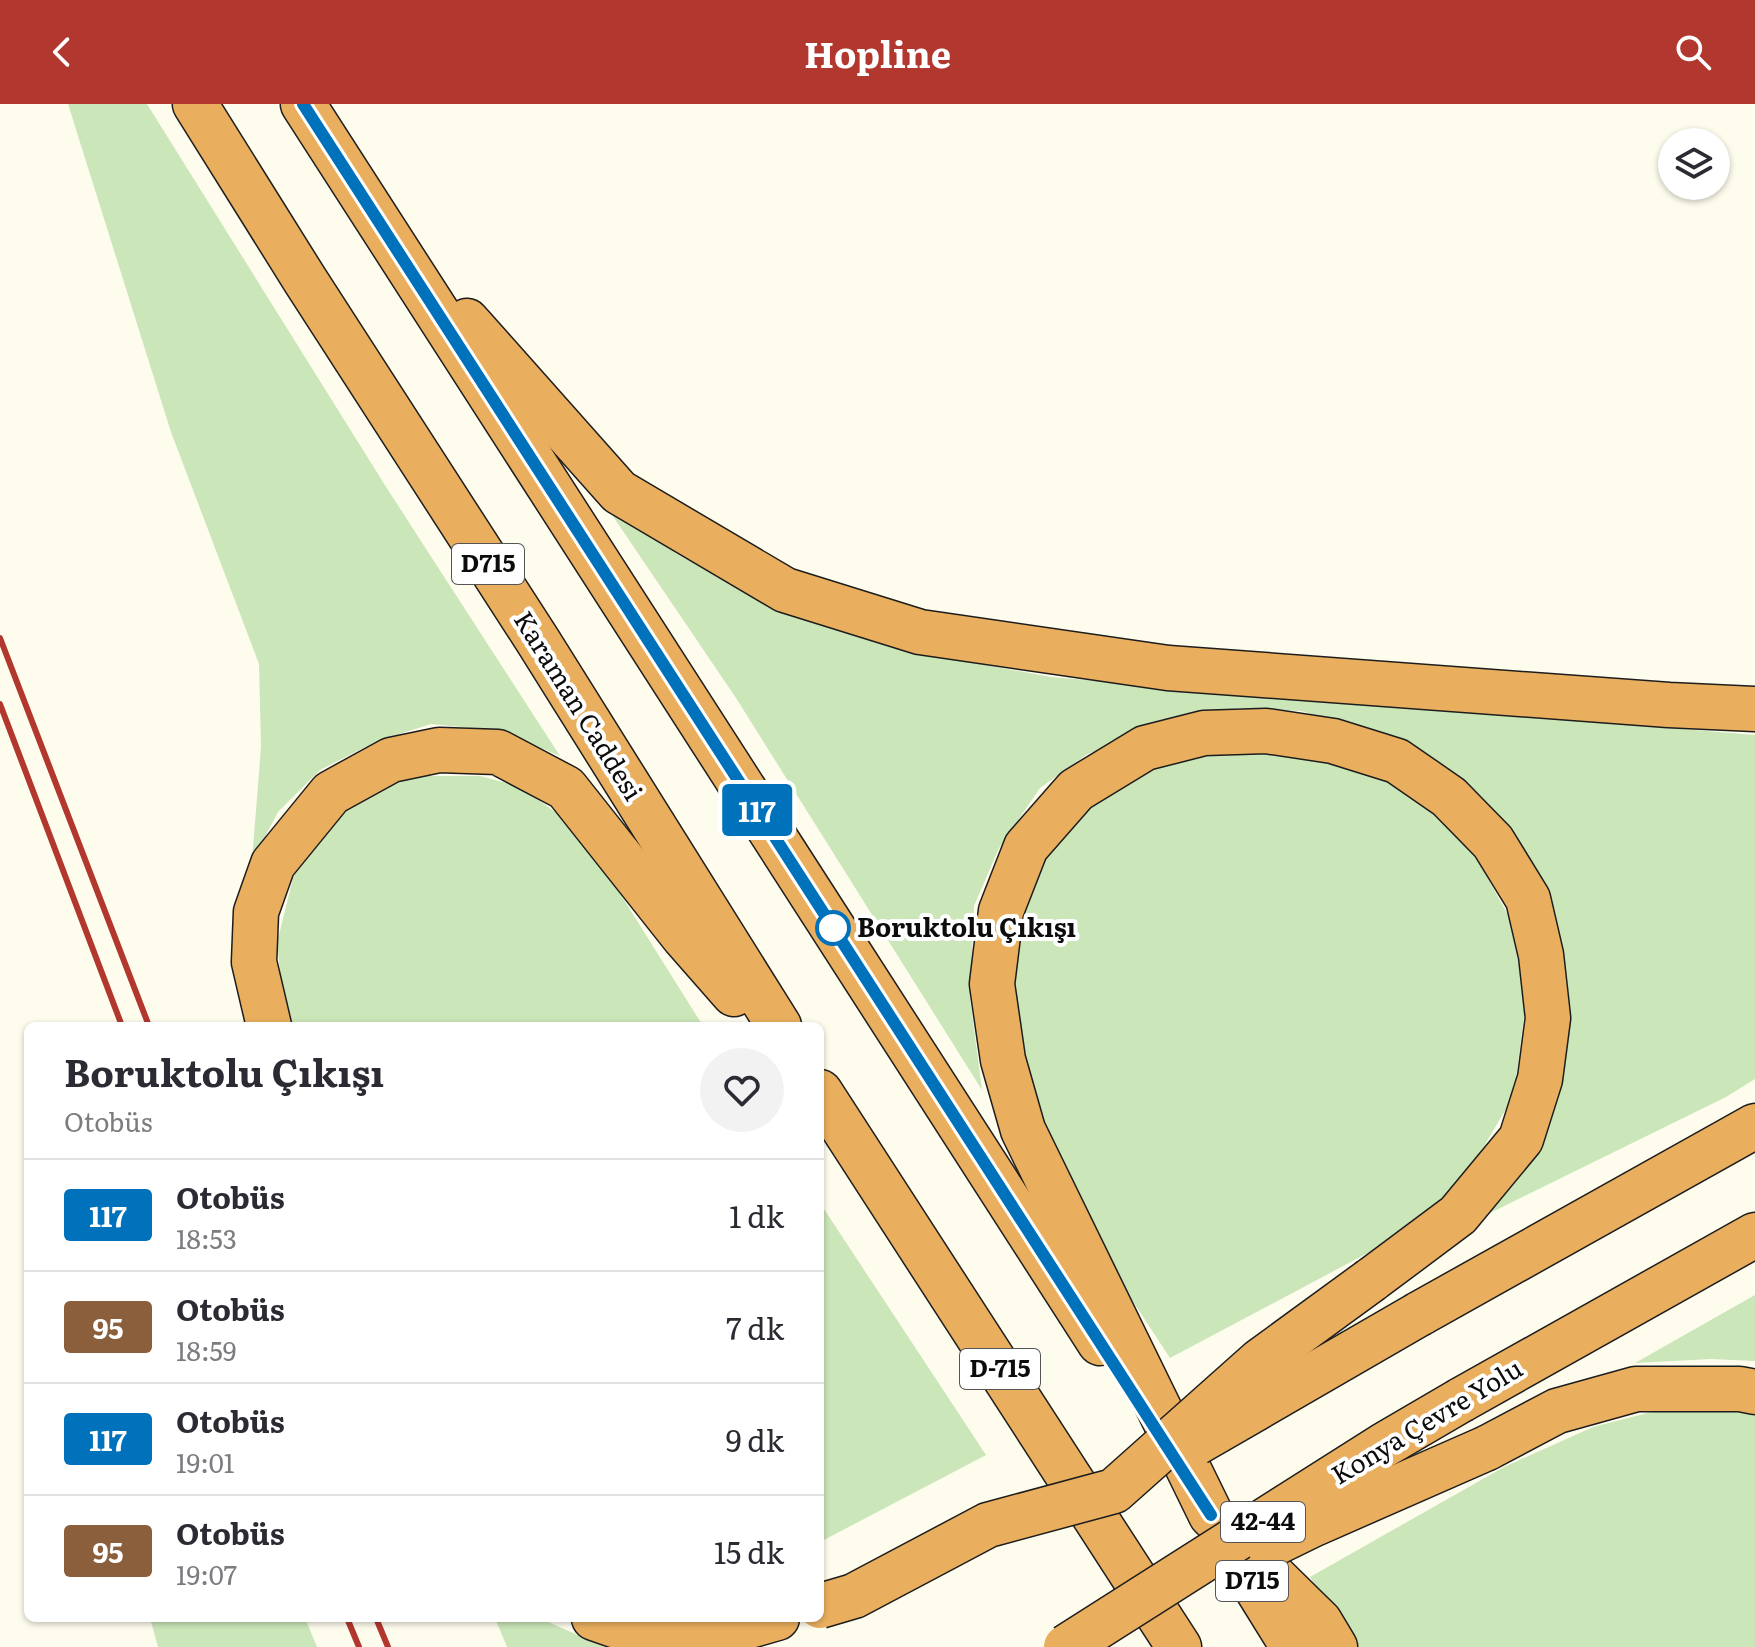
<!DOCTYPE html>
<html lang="tr">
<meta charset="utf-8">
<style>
:root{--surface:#fff;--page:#f2f2f3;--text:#2b2b33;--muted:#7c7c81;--line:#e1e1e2;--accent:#b2372e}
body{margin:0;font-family:Literata,serif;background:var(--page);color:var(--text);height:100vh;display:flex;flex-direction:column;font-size:30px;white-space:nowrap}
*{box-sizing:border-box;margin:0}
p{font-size:26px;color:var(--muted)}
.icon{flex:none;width:44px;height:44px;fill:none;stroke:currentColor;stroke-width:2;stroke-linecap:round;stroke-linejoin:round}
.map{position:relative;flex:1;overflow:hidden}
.sheet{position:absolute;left:24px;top:918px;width:800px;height:600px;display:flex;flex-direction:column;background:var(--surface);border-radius:12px;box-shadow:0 2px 6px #0004}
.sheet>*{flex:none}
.badge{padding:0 16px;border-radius:6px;font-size:28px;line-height:52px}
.tools{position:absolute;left:1658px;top:24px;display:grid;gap:16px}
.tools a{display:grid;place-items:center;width:72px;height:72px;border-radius:50%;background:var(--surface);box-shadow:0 2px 6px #0004;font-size:40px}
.map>.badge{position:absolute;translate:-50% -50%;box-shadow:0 0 0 4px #fff}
.round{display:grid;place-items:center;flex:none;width:84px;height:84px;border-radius:42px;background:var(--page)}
.overview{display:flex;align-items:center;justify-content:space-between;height:136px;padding:0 40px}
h1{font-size:38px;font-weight:700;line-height:60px}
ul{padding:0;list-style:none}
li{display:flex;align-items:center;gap:24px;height:112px;padding:0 40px;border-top:2px solid var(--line)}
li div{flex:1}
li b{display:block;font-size:30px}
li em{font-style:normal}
li .badge{min-width:88px;font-weight:700;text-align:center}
header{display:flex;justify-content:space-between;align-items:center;height:104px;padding:0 40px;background:var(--accent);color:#fff;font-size:36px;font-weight:700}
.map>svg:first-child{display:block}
</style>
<header><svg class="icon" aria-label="back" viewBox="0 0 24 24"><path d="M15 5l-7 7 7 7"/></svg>Hopline<svg class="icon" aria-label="search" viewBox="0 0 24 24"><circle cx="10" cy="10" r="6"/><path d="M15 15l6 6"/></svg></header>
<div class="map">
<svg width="1755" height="1543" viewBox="0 0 1755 1543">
<rect width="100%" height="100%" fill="#fefced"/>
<g fill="#cbe6b9">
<polygon points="68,0 147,0 388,386 560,652 501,627 431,620 377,637 320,666 278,708 252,757 261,643 259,560 171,328"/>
<polygon points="606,402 682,453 779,504 892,544 1051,573 1755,631 1755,975 1726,993 1480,1114 1501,1089 1553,807 1395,636 1301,607 1238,604 1165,616 1086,651 1040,684 999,744 974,802 970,894 982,986 736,594"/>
<polygon points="1227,644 1291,646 1397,680 1441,716 1475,751 1514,822 1525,904 1514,991 1483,1044 1448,1089 1394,1135 1170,1254 1089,1130 1031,1001 1008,904 1014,833 1034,771 1072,717 1116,680 1170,657"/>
<polygon points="416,672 480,672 521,683 566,716 599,756 703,922 290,922 285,912 277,839 293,774 320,723 363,691"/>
<polygon points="820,1099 986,1351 820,1438"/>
<polygon points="1755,1191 1755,1257 1711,1255 1635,1259"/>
<polygon points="1675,1302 1755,1308 1755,1543 1352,1543 1310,1473 1504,1363 1593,1323"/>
<polygon points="150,1514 305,1514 317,1543 158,1543"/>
<polygon points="495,1514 539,1514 605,1543 507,1543"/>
</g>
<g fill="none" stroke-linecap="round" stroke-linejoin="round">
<g stroke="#1d1d1d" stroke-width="47">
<g id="highway">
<polyline points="195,0 305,176 538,537 779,922"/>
<polyline points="303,0 1100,1239"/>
<polyline points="467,217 619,388 785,486 920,528 1168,564 1669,601 1755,605"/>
<polyline points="269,922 254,858 256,808 273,760 331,689 391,656 439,646 498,648 566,684 684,833 734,890"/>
<polyline points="820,988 1179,1543"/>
<polyline points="1419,1210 1755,1022"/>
<polyline points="1461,1296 1755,1131"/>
<polyline points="1487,1344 1557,1307 1636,1285 1740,1285 1755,1288"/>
<polyline points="1249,1472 1293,1543"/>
<polyline points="594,1514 651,1534 697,1537 777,1514"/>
<polyline points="1335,1543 1320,1518 1211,1411 1023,1026 1003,956 992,880 1001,807 1026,743 1076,686 1145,644 1204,629 1266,627 1333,637 1397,657 1449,693 1493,738 1528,795 1541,851 1548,914 1540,975 1521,1035 1458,1111 1371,1176"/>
</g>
</g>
<use href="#highway" stroke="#eaaf5e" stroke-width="44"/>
<g stroke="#b2372e" stroke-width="6">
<polyline points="0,534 149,922"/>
<polyline points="0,600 122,922"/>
<polyline points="347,1514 359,1543"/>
<polyline points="376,1514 388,1543"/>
</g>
<g stroke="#1d1d1d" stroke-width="47" stroke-linecap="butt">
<g id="highway-bridge">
<polyline points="1196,1339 1419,1210"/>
<polyline points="1269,1442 1314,1420 1487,1344"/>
<polyline points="820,1502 854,1492 988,1421 1114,1387 1260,1257 1371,1176"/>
<polyline points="1066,1543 1384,1341 1461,1296"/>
</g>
</g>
<use href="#highway-bridge" stroke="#eaaf5e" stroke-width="44"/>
</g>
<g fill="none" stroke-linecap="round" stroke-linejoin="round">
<g stroke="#fff" stroke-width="18">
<polyline id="line" points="303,0 1211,1411"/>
</g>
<use href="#line" stroke="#0072bc" stroke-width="12"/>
</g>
<circle fill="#fff" stroke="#0072bc" stroke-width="4" cx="833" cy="824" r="16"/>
<g text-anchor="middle" stroke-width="8" stroke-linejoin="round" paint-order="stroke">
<g fill="#fff" stroke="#555" stroke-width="2">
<rect x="452" y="440" width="72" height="40" rx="6"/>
<rect x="960" y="1245" width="80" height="40" rx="6"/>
<rect x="1221" y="1398" width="84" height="40" rx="6"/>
<rect x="1216" y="1457" width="72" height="40" rx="6"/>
</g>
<g font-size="24" font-weight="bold" fill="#0c0c0c">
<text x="488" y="468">D715</text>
<text x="1000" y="1273">D-715</text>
<text x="1263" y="1426">42-44</text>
<text x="1252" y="1485">D715</text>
</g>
<g font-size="26" fill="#0c0c0c" stroke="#fff">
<text transform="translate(578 602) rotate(58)" y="9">Karaman Caddesi</text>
<text transform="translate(1427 1318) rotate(-31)" y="9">Konya Çevre Yolu</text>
</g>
<g font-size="26" font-weight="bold" fill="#0c0c0c" stroke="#fff" text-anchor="start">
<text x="857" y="833">Boruktolu Çıkışı</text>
</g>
</g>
</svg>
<div class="tools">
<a><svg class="icon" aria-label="layers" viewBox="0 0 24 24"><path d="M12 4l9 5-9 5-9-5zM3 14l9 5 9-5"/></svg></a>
</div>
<b class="badge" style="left:757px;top:706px;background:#0072bc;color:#fff">117</b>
<section class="sheet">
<div class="overview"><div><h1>Boruktolu Çıkışı</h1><p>Otobüs</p></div><a class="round"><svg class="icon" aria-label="heart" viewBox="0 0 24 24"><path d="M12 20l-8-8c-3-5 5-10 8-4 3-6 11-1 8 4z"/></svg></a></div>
<ul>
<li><span class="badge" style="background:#0072bc;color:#fff">117</span><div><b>Otobüs</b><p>18:53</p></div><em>1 dk</em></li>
<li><span class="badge" style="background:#8b5e3c;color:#fff">95</span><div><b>Otobüs</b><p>18:59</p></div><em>7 dk</em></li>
<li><span class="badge" style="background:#0072bc;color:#fff">117</span><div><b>Otobüs</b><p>19:01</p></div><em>9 dk</em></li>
<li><span class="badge" style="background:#8b5e3c;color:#fff">95</span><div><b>Otobüs</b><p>19:07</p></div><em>15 dk</em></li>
</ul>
</section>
</div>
